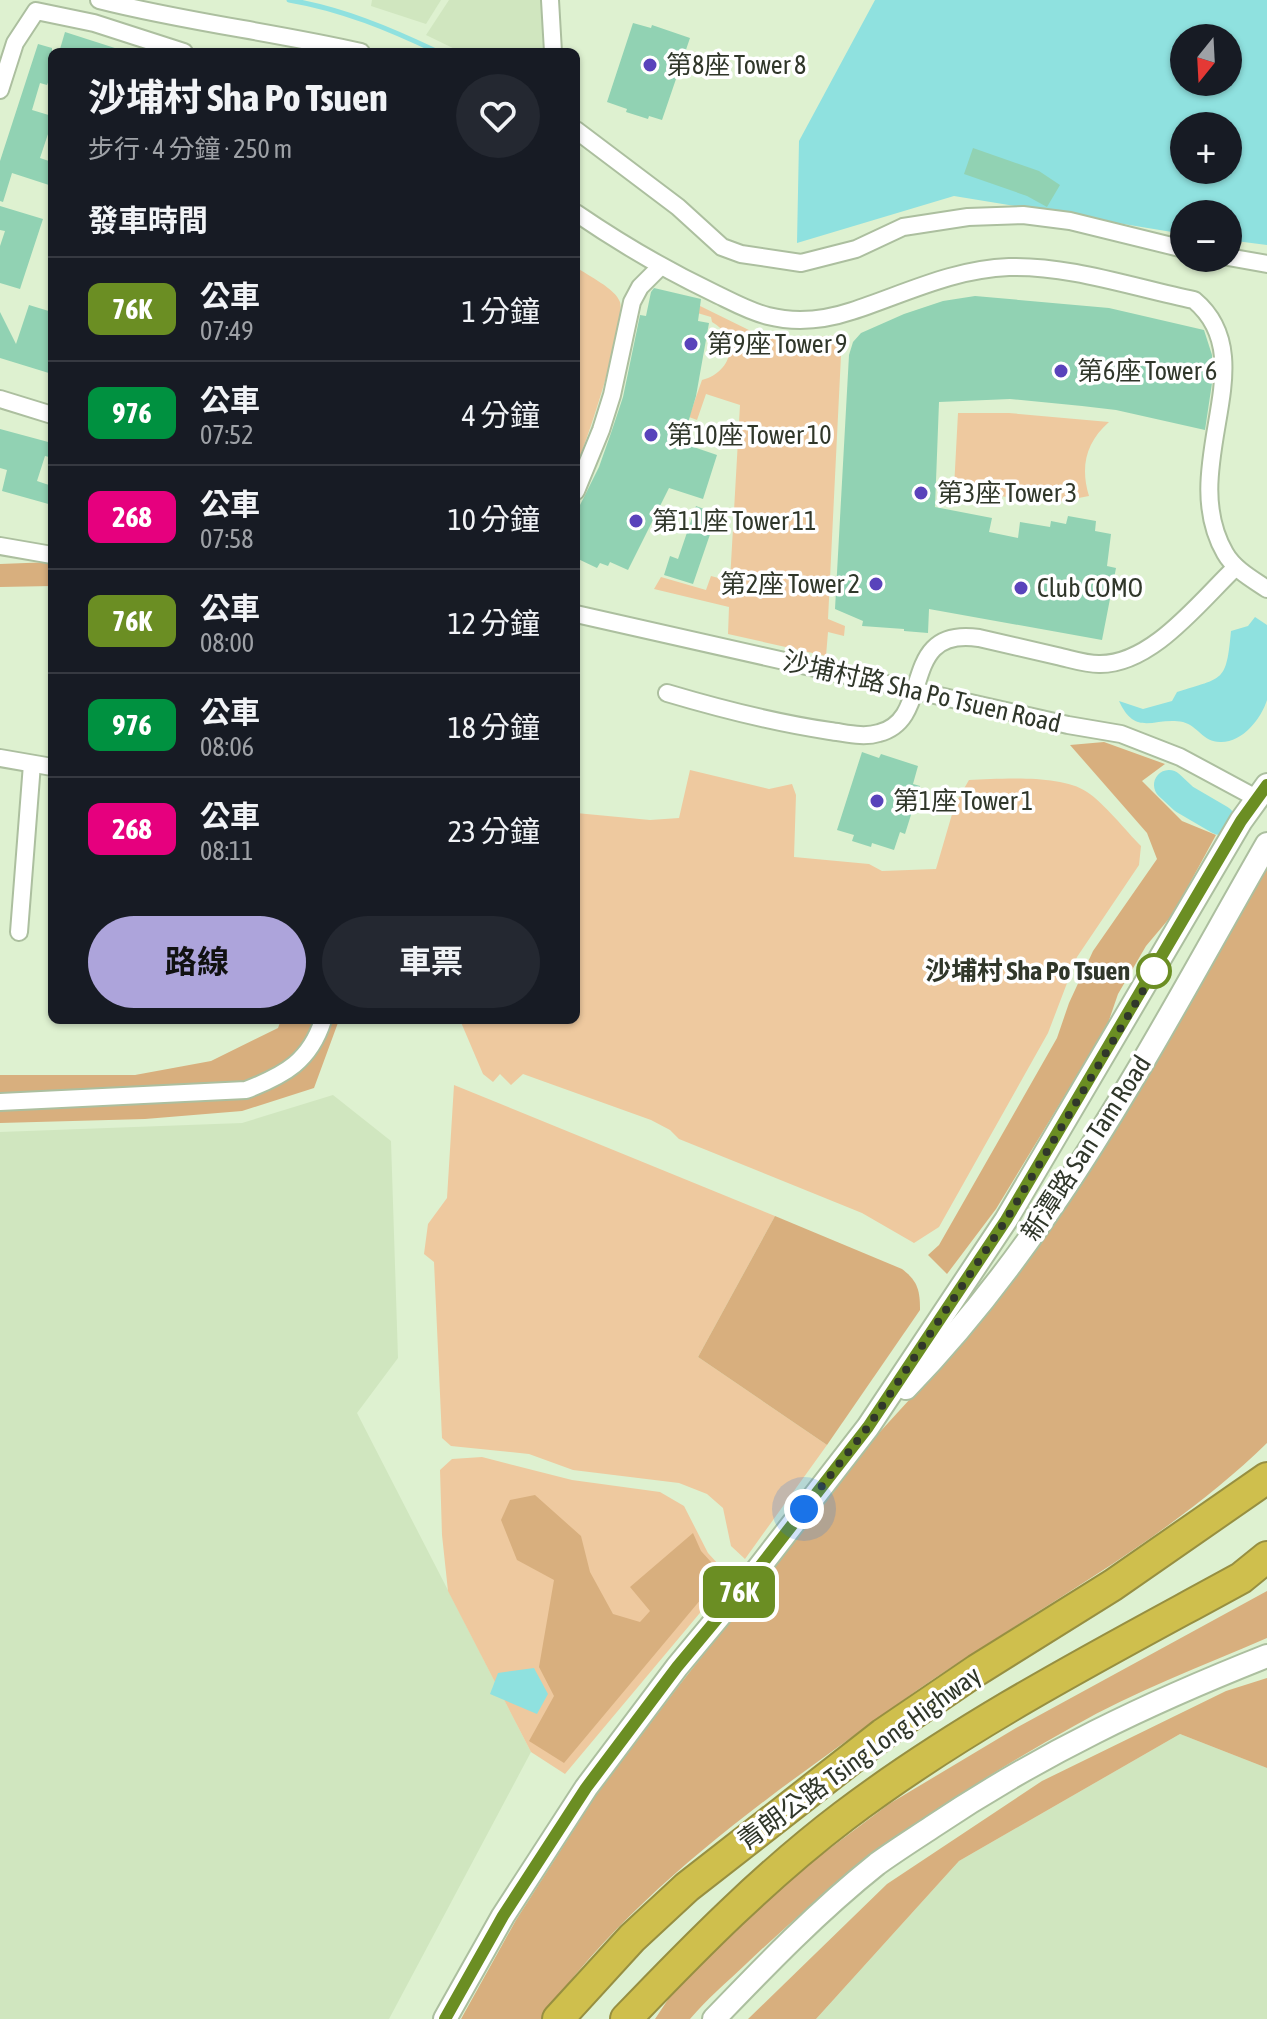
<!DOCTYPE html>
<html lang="zh-TW">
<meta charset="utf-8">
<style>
:root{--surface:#171b24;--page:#242831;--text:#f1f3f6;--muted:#9ea1a6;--line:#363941;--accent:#ada4db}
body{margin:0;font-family:"Asap Condensed","Noto Sans TC",sans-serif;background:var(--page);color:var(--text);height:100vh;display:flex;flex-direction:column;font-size:30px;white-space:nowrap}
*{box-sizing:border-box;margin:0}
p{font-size:26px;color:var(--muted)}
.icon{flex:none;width:44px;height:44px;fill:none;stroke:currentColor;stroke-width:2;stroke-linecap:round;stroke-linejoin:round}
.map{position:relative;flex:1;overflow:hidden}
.details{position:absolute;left:48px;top:48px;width:532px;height:976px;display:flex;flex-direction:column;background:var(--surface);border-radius:12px;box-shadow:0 2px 6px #0004}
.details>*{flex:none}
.badge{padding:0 16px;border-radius:12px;font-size:28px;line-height:52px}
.needle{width:52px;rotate:198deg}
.tools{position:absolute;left:1170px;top:24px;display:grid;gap:16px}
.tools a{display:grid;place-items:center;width:72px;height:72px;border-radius:50%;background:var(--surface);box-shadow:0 2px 6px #0004;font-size:40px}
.you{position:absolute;width:40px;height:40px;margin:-20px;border:6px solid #fff;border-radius:50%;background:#1a73e8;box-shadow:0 0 0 12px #1a73e833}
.map>.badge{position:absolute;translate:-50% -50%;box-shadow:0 0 0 4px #fff}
h2{padding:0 40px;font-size:30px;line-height:72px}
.round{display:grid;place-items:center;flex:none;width:84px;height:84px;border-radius:42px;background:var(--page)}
.headline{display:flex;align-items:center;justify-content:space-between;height:136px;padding:0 40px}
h1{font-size:38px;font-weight:700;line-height:60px}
.action{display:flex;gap:16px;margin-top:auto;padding:16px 40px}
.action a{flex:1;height:92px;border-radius:48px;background:var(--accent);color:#111;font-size:32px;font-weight:700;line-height:92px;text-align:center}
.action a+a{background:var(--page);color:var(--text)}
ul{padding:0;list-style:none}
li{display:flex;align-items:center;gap:24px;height:104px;padding:0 40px;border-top:2px solid var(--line)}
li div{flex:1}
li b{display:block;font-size:30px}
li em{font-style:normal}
li .badge{min-width:88px;font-weight:700;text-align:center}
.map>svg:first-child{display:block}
</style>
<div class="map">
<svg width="1267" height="2019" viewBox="0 0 1267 2019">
<rect width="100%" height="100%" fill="#def1d0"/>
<g fill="#d0e6bf">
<polygon points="372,0 441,0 426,24 371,6"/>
<polygon points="449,0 541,0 543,52 461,52 426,35"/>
<polygon points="333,1095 391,1141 398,1358 357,1413 531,1752 389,2019 0,2019 0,1132 242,1123"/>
<polygon points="1180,1734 1267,1768 1267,2019 816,2019 959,1861"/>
</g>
<g fill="#eec99f">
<path d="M576,267c12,9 39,21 44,35 6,21 -33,141 -44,164z"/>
<path d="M696,304l61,30 37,5 48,-4 -14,284 17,7 -1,10 -16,-4 -2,24 -98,-22 1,-27 -75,-18 7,-12 45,13 5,-14 19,5 10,-176 -34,-11 -9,26 -8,-3 13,-37c30,-8 39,-41 10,-58l-1,-5 -17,-5z"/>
<path d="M958,413h51l100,9c-23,20 -29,45 -20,74l-42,8 -93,-16z"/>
<path d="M690,770l79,19 23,-5 4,11 -2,62 75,7 13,7 54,-2 19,-65 14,-24c32,-1 91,-6 118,12 17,11 39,39 54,54l-2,19 -62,92 -29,76 -109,194 -25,16 -52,-30 -183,-74 -9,-9 -19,-10 -128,-46 -12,11 -11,-11 -7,8 -10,-8 -23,-54h116v-207l74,7 29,-2z"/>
<polygon points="454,1085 775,1216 698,1357 827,1445 745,1559 731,1546 723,1508 707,1494 679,1483 573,1470 529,1454 451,1446 442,1438 434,1262 424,1254 428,1224 447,1198"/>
<polygon points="482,1457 572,1480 660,1492 684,1506 708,1553 730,1577 565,1774 531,1752 448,1591 442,1535 440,1470 452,1459"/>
</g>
<g fill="#d8af7e">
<polygon points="52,562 52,586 0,587 0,564"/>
<polygon points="1104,742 1165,764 1142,781 1182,821 1216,835 1173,914 1146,946 1118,994 1107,1026 996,1209 947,1274 928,1255 939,1245 1057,1038 1069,1003 1093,951 1157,859 1147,833 1070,745"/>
<path d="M1267,866v577c-88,86 -197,147 -300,214 -44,28 -86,59 -129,90 -109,78 -218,162 -297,272h-80l55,-99 80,-125 81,-107 201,-254 74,-81z"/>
<polygon points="281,1020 339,1020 314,1088 242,1111 145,1119 0,1123 0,1075 135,1075 211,1061 278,1028"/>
<path d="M775,1216l127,53c16,12 18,22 18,41l-93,135 -129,-88z"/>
<polygon points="535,1495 581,1536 590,1572 613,1614 640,1622 650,1611 630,1587 693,1533 701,1551 722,1574 564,1763 529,1741 554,1696 539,1667 554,1580 517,1560 501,1520 510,1500"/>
<path d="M1267,1591v47c-65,28 -132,53 -193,88 -119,66 -230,144 -328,238 -19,18 -39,35 -56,55h-35l16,-24 106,-107 112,-84 127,-76z"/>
<polygon points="1267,1678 1267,1768 1180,1734 959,1861 816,2019 748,2019 887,1884 1042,1781 1226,1691"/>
</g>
<g fill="#8fe1df" fill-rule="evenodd">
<path d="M875,0h392v245l-39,-5v-26h-44v20l-230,-38 -157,47 2,-102zM1184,38h44v44h-44zM1184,126h44v44h-44z"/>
<path d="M1255,617l12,8c0,16 0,62 0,75 -6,19 -25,43 -47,42 -17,0 -22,-16 -37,-20 -28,-6 -47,16 -64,-21l24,8 29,-8 5,-9c47,-15 49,-9 54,-61l17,-5z"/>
<polygon points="534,1668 548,1694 537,1714 490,1694 498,1673"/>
</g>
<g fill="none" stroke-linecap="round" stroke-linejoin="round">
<path stroke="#8fe1df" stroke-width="5" d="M289,0c53,9 101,29 149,52"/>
<polyline stroke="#8fe1df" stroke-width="30" points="1169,785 1184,799 1220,820"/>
</g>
<g fill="#91d2b3">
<polygon points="633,23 651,28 652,25 690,38 662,120 649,116 648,119 626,112 627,109 607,102"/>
<polygon points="65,32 118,49 118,52 71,52 60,49"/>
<polygon points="38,44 52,48 52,81 49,80 47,85 40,83 32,110 52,116 52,132 49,131 40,158 52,162 52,186 12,173 3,202 0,201 0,161"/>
<polygon points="973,148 1039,171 1060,185 1047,207 1027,196 964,174"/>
<polygon points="0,206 43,219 20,289 0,283 0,246 5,231 0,230"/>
<polygon points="654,288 701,299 698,321 709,323 696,396 682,443 717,455 703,499 669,488 628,570 610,562 608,566 600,563 597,568 576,558 576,513 599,467 611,433 623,397 640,315 646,316 651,292"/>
<polygon points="975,296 1109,308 1204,330 1212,355 1212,383 1205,430 1116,410 1082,406 1010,399 939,402 935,507 992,518 989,532 1018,538 1020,522 1050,527 1051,521 1066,524 1068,516 1096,521 1095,531 1111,534 1107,566 1116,568 1102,640 929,609 928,633 904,631 904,629 862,626 863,621 835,609 849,355 853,342 861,333 904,314 943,301"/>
<polygon points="29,305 52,312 52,374 0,358 0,312 16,344"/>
<polygon points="0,429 52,443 49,457 45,456 37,481 52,486 52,505 2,491 7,470 0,468"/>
<polygon points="696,506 717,514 693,584 664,575 670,556 678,559"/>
<polygon points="862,752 879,758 881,754 918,766 913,784 920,786 905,834 900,832 894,850 872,843 871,847 852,841 854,835 837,830"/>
</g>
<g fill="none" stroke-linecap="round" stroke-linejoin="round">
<g stroke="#acbf9f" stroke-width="20">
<g id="street">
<path d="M99,0c86,22 175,32 262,52"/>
<polyline points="550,0 553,52"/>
<polyline points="0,90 15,43 36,11 94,23 184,52"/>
<polyline points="576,130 678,207 722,247 741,254 801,263 856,249 903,227 968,217 1023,215 1070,221 1184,249"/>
<path d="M576,213c44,30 88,56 136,79 19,9 36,19 56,24 28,7 57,4 84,-5 52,-17 101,-42 157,-44 60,-2 126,21 185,33 73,61 -19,166 31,253 9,16 27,26 42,36"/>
<polyline points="1228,257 1267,264"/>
<polyline points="0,399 52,415"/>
<polyline points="576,491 601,430 612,395 632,302 640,287 660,267"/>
<polyline points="0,546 52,555"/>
<polyline points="576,614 1068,725 1121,734 1180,757 1258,799"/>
<path d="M667,693c54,16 108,30 163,38 16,2 33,7 49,2 56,-14 18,-107 100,-95 26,6 52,12 78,18 14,3 28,8 42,8 53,1 101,-63 137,-97"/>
<polyline points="0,758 52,767"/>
<polyline points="19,932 32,764"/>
<path d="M0,1102l246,-12c39,-15 64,-29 77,-70"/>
</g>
</g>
<g stroke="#acbf9f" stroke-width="26">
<g id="secondary">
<path d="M906,1388c152,-156 253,-356 361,-544"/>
<polyline points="445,2019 503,1916 586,1788 677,1667 751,1578 868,1427 1006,1220 1241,821 1267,785"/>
<path d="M714,2019c52,-54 104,-108 163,-155 18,-13 37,-25 55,-37 107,-72 216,-124 335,-171"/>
</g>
</g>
<g stroke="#978f41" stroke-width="34">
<g id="highway">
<polyline points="558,2019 632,1938 687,1887 883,1734 977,1670 1113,1585 1267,1478"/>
<path d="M626,2019c69,-72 139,-143 218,-203 123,-93 262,-164 397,-238l26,-21"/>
</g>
</g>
<use href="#street" stroke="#fff" stroke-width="16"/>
<use href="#secondary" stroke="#fff" stroke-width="22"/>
<use href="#highway" stroke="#cfbf4d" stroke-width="30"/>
</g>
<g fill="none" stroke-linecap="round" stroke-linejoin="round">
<g stroke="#fff" stroke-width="18">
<polyline id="line" points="445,2019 503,1916 586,1788 677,1667 751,1578 868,1427 1006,1220 1241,821 1267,785"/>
</g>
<use href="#line" stroke="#6b8e23" stroke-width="12"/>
<polyline stroke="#30372a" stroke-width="8" stroke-dasharray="0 14.4" points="804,1509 868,1427 1006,1220 1156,969 1154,971"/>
</g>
<g fill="#5943bb" stroke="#fff" stroke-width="3">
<circle cx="650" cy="65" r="8"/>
<circle cx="691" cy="344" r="8"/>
<circle cx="1061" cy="371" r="8"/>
<circle cx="651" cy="435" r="8"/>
<circle cx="921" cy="493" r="8"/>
<circle cx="636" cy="521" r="8"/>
<circle cx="876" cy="584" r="8"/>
<circle cx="1021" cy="588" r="8"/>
<circle cx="877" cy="801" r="8"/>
</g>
<circle fill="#fff" stroke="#6b8e23" stroke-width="4" cx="1154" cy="971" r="16"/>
<g text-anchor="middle" stroke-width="7" stroke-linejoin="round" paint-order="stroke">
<g font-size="26" fill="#30372a" stroke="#fff" text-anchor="start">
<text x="666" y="74">第8座 Tower 8</text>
<text x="707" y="353">第9座 Tower 9</text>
<text x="1077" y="380">第6座 Tower 6</text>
<text x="667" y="444">第10座 Tower 10</text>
<text x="937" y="502">第3座 Tower 3</text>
<text x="652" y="530">第11座 Tower 11</text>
<text x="860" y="593" text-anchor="end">第2座 Tower 2</text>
<text x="1037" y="597">Club COMO</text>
<text x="893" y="810">第1座 Tower 1</text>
</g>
<g font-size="26" fill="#30372a" stroke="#fff">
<text transform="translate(922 692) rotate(13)" y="9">沙埔村路 Sha Po Tsuen Road</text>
<text transform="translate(1086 1148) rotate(-57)" y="9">新潭路 San Tam Road</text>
<text transform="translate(859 1758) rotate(-36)" y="9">青朗公路 Tsing Long Highway</text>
</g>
<g font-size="26" font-weight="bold" fill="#30372a" stroke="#fff" text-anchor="end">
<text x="1130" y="980">沙埔村 Sha Po Tsuen</text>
</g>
</g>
</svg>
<div class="tools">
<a><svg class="needle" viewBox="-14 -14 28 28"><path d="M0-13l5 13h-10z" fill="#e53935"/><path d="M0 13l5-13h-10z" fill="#9ea1a6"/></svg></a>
<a>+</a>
<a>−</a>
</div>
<div class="you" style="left:804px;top:1509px"></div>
<b class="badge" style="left:739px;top:1592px;background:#6b8e23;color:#fff">76K</b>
<section class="details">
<div class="headline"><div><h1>沙埔村 Sha Po Tsuen</h1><p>步行 · 4 分鐘 · 250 m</p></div><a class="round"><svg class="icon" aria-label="heart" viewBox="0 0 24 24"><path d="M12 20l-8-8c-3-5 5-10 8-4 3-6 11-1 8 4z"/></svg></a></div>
<h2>發車時間</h2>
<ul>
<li><span class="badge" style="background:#6b8e23;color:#fff">76K</span><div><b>公車</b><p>07:49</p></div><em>1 分鐘</em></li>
<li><span class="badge" style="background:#009140;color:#fff">976</span><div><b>公車</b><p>07:52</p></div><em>4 分鐘</em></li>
<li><span class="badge" style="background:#e6007e;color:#fff">268</span><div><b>公車</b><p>07:58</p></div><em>10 分鐘</em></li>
<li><span class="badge" style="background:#6b8e23;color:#fff">76K</span><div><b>公車</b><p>08:00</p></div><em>12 分鐘</em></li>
<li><span class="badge" style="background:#009140;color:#fff">976</span><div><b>公車</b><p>08:06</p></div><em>18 分鐘</em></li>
<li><span class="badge" style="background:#e6007e;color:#fff">268</span><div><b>公車</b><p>08:11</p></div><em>23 分鐘</em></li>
</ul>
<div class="action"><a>路線</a><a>車票</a></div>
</section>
</div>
